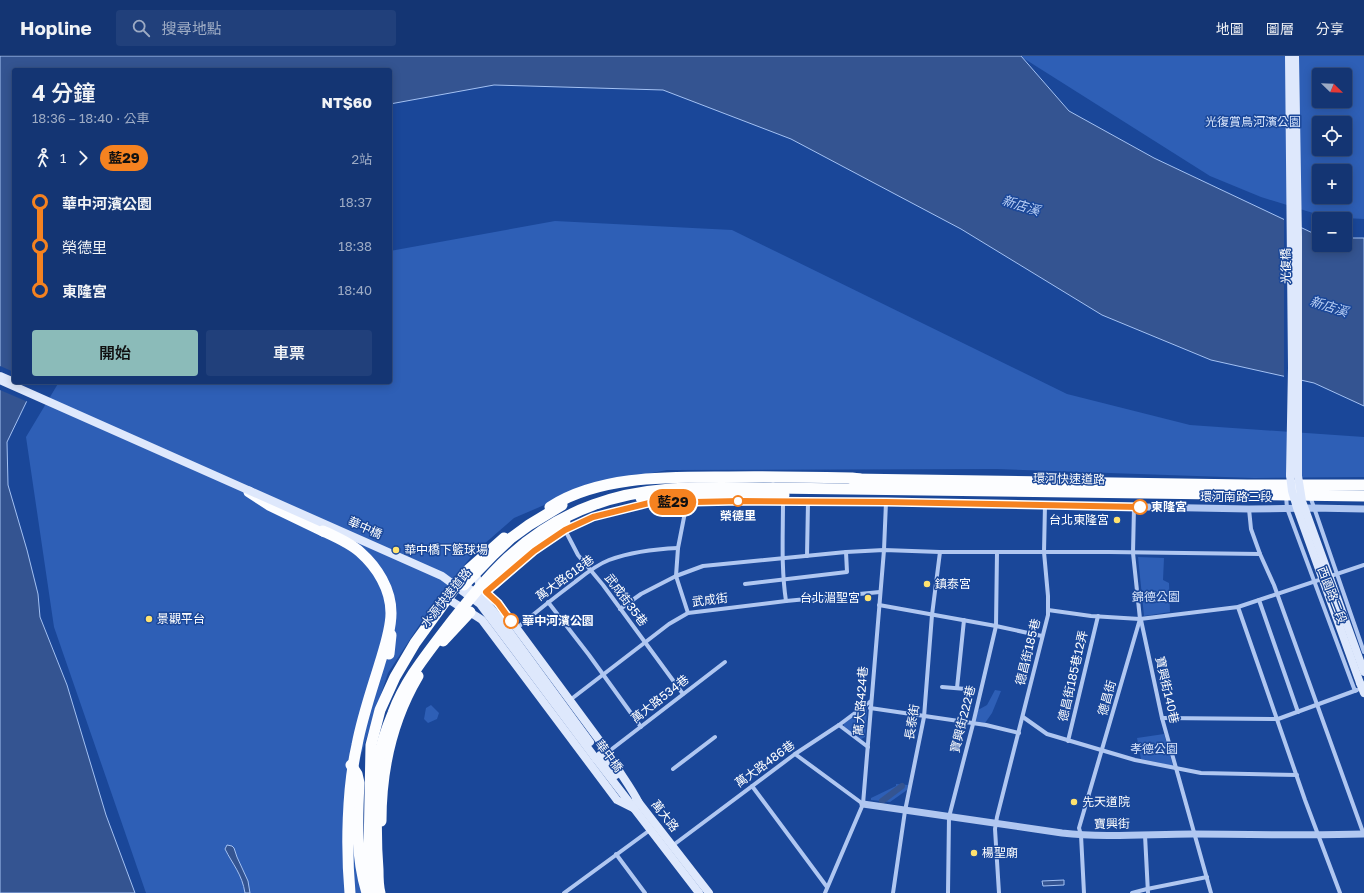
<!DOCTYPE html>
<html lang="zh-TW">
<meta charset="utf-8">
<style>
:root{--surface:#143573;--page:#21407b;--text:#f1f3f6;--muted:#9dabc4;--line:#335085;--accent:#8bbbb9}
body{margin:0;font-family:"Golos Text","Noto Sans TC",sans-serif;background:var(--page);color:var(--text);height:100vh;display:flex;flex-direction:column;font-size:15px;white-space:nowrap}
*{box-sizing:border-box;margin:0}
p{font-size:13px;color:var(--muted)}
.icon{flex:none;width:22px;height:22px;fill:none;stroke:currentColor;stroke-width:2;stroke-linecap:round;stroke-linejoin:round}
.map{position:relative;flex:1;overflow:hidden}
.side{position:absolute;left:12px;top:12px;width:380px;height:316px;display:flex;flex-direction:column;background:var(--surface);border-radius:4px;box-shadow:0 2px 10px #0003,0 0 0 1px var(--line)}
.side>*{flex:none}
.badge{padding:0 8px;border-radius:13px;font-size:14px;line-height:26px}
.needle{width:26px;rotate:113deg}
.fabs{position:absolute;left:1312px;top:12px;display:grid;gap:8px}
.fabs a{display:grid;place-items:center;width:40px;height:40px;border-radius:4px;background:var(--surface);box-shadow:0 2px 10px #0003,0 0 0 1px var(--line);font-size:20px}
.map>.badge{position:absolute;translate:-50% -50%;box-shadow:0 0 0 2px #fff}
.legs{display:flex;align-items:center;gap:6px;height:44px;padding:0 20px;font-size:13px}
.legs p{margin-inline-start:auto}
.overview{display:flex;align-items:center;justify-content:space-between;height:68px;padding:0 20px}
h1{font-size:22px;font-weight:600;line-height:30px}
.button{display:flex;gap:8px;margin-top:auto;padding:8px 20px}
.button a{flex:1;height:46px;border-radius:4px;background:var(--accent);color:#111;font-size:16px;font-weight:600;line-height:46px;text-align:center}
.button a+a{background:var(--page);color:var(--text)}
ul{padding:0 20px;list-style:none}
li{display:flex;align-items:center;gap:14px;height:44px;font-size:15px}
li i{display:grid;place-items:center;width:6px;height:100%;margin:0 5px;background:currentColor}
li i::after{content:'';width:10px;height:10px;margin:-5px;border:3px solid;border-radius:50%;background:var(--surface)}
li p{margin-inline-start:auto}
li:first-child i{background:linear-gradient(#0000 50%,currentColor 0)}
li:last-child i{background:linear-gradient(currentColor 50%,#0000 0)}
header{display:flex;align-items:center;gap:24px;box-sizing:border-box;height:56px;padding:0 20px;background:var(--surface);border-bottom:1px solid var(--line)}
header strong{font-size:19px}
nav{display:flex;gap:22px;margin-inline-start:auto;font-size:14px}
.search{width:280px;height:36px;background:var(--page);display:flex;align-items:center;gap:10px;box-sizing:border-box;padding:0 14px;border-radius:4px;color:var(--muted);font-size:15px}
.map>svg:first-child{display:block}
</style>
<header>
<strong>Hopline</strong>
<div class="search"><svg class="icon" aria-label="search" viewBox="0 0 24 24"><circle cx="10" cy="10" r="6"/><path d="M15 15l6 6"/></svg>搜尋地點</div>
<nav><a>地圖</a><a>圖層</a><a>分享</a></nav>
</header>
<div class="map">
<svg width="1364" height="837" viewBox="0 0 1364 837">
<rect width="100%" height="100%" fill="#1a4799"/>
<g fill="#2e5fb6" fill-rule="evenodd">
<path d="M1020,0h344v163l-38,-2 -65,-20 -51,-21zM1319,19h26v26h-26zM1319,67h26v26h-26zM1319,115h26v26h-26z"/>
<polygon points="555,165 732,174 1067,338 1190,369 1364,381 1364,421 1254,422 997,413 667,414 591,429 514,462 475,496 437,542 388,617 361,699 355,730 362,837 146,837 54,571 26,381 59,326 390,326 390,195"/>
<polygon points="1138,501 1164,502 1163,524 1169,527 1170,556 1144,560"/>
<polygon points="995,634 1001,635 992,657 985,667 975,665 978,654 987,649"/>
<polygon points="431,649 439,657 437,663 428,667 424,663 426,652"/>
<polygon points="863,652 867,654 865,681 861,683 844,671 844,666"/>
<polygon points="1164,678 1173,710 1141,703 1137,682"/>
<polygon points="896,728 908,729 907,734 890,746 871,744 871,742 896,730"/>
</g>
<g fill="#345491" stroke="#a3c1f3">
<polygon points="0,0 1021,0 1069,55 1154,102 1319,180 1319,189 1345,189 1345,182 1364,182 1364,350 1314,327 1211,304 1102,259 961,173 791,83 663,34 494,29 390,48 390,14 14,14 14,326 36,326 7,386 8,429 27,494 38,538 40,561 67,629 106,759 135,837 0,837"/>
<path d="M227,789l5,1 2,2 3,9 11,24 2,12h-5c-3,-19 -12,-28 -20,-44z"/>
<polygon points="1064,824 1064,829 1043,830 1042,825"/>
</g>
<g fill="#1a4799">
<polygon points="1284,162 1300,170 1301,326 1284,322"/>
<polygon points="0,310 14,316 14,326 38,327 28,346 0,334"/>
</g>
<g fill="none" stroke-linecap="round" stroke-linejoin="round">
<polyline stroke="#345491" stroke-width="6" points="882,745 902,730"/>
<g stroke="#b0c7f1" stroke-width="4">
<polyline points="1286,440 1287,452 1355,635"/>
<polyline points="1310,440 1364,596"/>
<polyline points="687,446 678,492 676,520 688,557"/>
<path d="M783,446c0,33 -2,66 3,99"/>
<polyline points="1249,453 1251,473 1260,498 1274,529 1364,779"/>
<polyline points="565,474 578,499 603,529 683,638"/>
<polyline points="807,500 808,446"/>
<polyline points="745,528 847,516 846,496"/>
<polyline points="1259,544 1298,656"/>
<polyline points="548,546 589,599 641,671"/>
<polyline points="879,549 996,570 1042,580"/>
<polyline points="1238,551 1305,744 1340,837"/>
<polyline points="620,553 641,538 676,520 703,510 846,496 884,494 940,496 1109,496 1260,498"/>
<polyline points="1048,554 1091,560 1140,563 1238,551 1364,509"/>
<polyline points="1141,564 1162,662 1211,837"/>
<path d="M517,572c19,-16 38,-31 58,-46 10,-8 21,-17 34,-22 22,-8 46,-11 69,-12"/>
<polyline points="942,631 966,633"/>
<polyline points="957,632 964,564"/>
<polyline points="570,644 669,568 688,557 786,545 880,536"/>
<polyline points="870,652 986,669 1019,677"/>
<polyline points="1023,661 1047,678 1135,704 1201,717 1297,719"/>
<polyline points="1162,662 1278,663 1357,634"/>
<polyline points="839,669 868,691"/>
<polyline points="1068,685 1098,560"/>
<polyline points="608,696 725,606"/>
<polyline points="795,698 863,748"/>
<polyline points="673,713 715,681"/>
<polyline points="752,730 827,831"/>
<polyline points="1145,779 1148,837"/>
<polyline points="672,790 795,698 839,669 871,645"/>
<polyline points="616,798 645,837"/>
<polyline points="564,837 650,774"/>
<polyline points="825,837 863,748 884,494 886,446"/>
<polyline points="893,837 905,755 924,661 932,559 940,496"/>
<polyline points="948,837 949,761 973,668 996,570 997,496"/>
<polyline points="999,837 995,773 997,761 1048,559 1048,540 1044,496 1045,449"/>
<polyline points="1084,837 1081,779 1079,772 1140,563 1133,497 1134,451"/>
<polyline points="1132,837 1147,833 1207,821"/>
</g>
<g stroke="#b0c7f1" stroke-width="7">
<polyline points="495,530 534,495 565,474 593,461 649,447 740,445 886,446 1249,453 1313,452 1364,453"/>
<path d="M863,748l199,29c43,5 88,1 131,1 57,0 114,2 171,0"/>
</g>
<g stroke="#dee8fc" stroke-width="8">
<polyline points="1289,0 1292,312 1290,419"/>
<polyline points="1295,0 1298,180 1298,420"/>
<polyline points="0,320 14,326"/>
<path d="M470,516l7,6 5,11 16,14 110,149c9,18 22,33 31,51"/>
<path d="M447,542c12,9 24,14 35,22l135,180 16,8"/>
<polyline points="1360,627 1364,637"/>
<polyline points="600,699 616,719"/>
<polyline points="596,703 699,837"/>
<polyline points="636,743 709,837"/>
</g>
<g stroke="#fcfdff" stroke-width="11">
<polyline points="852,423 1247,429 1364,429"/>
<polyline points="773,432 1364,440"/>
<polyline points="249,436 269,449 323,475"/>
<polyline points="641,442 651,440 784,439"/>
<path d="M550,451c48,-31 115,-30 171,-30 43,-1 87,0 131,1l8,1"/>
<path d="M486,537c12,-26 54,-57 79,-70"/>
<polyline points="443,585 470,556"/>
<polyline points="389,598 391,579"/>
<path d="M351,709l6,9 2,9c-2,37 -3,74 8,110"/>
<path d="M381,765c0,-51 11,-101 37,-145"/>
<polyline points="374,837 371,822 369,796 371,689 380,654 395,621 415,587 468,514 504,482"/>
</g>
<g stroke="#dee8fc" stroke-width="8">
<polyline points="0,324 442,520 480,548 596,703"/>
<polyline points="1290,419 1292,435 1298,455 1360,627"/>
<polyline points="1298,420 1302,445 1364,616"/>
<polyline points="470,533 485,545 503,567 590,686"/>
</g>
<g stroke="#fcfdff" stroke-width="11">
<path d="M323,475c13,6 27,12 37,21 17,15 31,37 31,61 0,17 -7,36 -12,53 -8,26 -17,52 -22,79 -10,44 -11,103 -7,148"/>
<polyline points="464,529 494,498 511,482 529,469 562,449"/>
<path d="M380,837c-2,-7 -2,-15 -2,-23 -2,-25 -2,-48 -1,-73 1,-13 0,-27 2,-40 2,-12 9,-32 14,-44 11,-30 30,-54 49,-79 43,-56 82,-104 151,-129 57,-22 120,-17 180,-17"/>
</g>
</g>
<g fill="none" stroke-linecap="round" stroke-linejoin="round">
<g stroke="#fff" stroke-width="9">
<polyline id="line-1" points="511,565 498,547 486,536 534,495 565,474 593,461 649,447 740,445 886,446 1140,451"/>
</g>
<use href="#line-1" stroke="#f58220" stroke-width="6"/>
</g>
<g fill="#fff" stroke="#f58220" stroke-width="2">
<circle cx="738" cy="445" r="5"/>
<circle cx="1140" cy="451" r="7"/>
<circle cx="511" cy="565" r="7"/>
</g>
<g fill="#ffe26f" stroke="#1a4799" stroke-width="1.5">
<circle cx="1117" cy="464" r="4"/>
<circle cx="396" cy="494" r="4"/>
<circle cx="927" cy="528" r="4"/>
<circle cx="868" cy="542" r="4"/>
<circle cx="149" cy="563" r="4"/>
<circle cx="1074" cy="746" r="4"/>
<circle cx="974" cy="797" r="4"/>
</g>
<g text-anchor="middle" stroke-width="3" stroke-linejoin="round" paint-order="stroke">
<g font-size="12" fill="#d7e4fb" stroke="#1a4799">
<text x="1253" y="70">光復賞鳥河濱公園</text>
<text x="1156" y="545">錦德公園</text>
<text x="1154" y="697">孝德公園</text>
</g>
<g font-size="12" fill="#fff" stroke="#1a4799">
<text transform="translate(1286 210) rotate(-90)" y="4">光復橋</text>
<text transform="translate(1069 423) rotate(1)" y="4">環河快速道路</text>
<text x="1236" y="445">環河南路三段</text>
<text transform="translate(365 472) rotate(24)" y="4">華中橋</text>
<text transform="translate(565 522) rotate(-36)" y="4">萬大路618巷</text>
<text transform="translate(1332 539) rotate(69)" y="4">西園路二段</text>
<text transform="translate(446 542) rotate(-51)" y="4">水源快速道路</text>
<text transform="translate(626 544) rotate(53)" y="4">武成街35巷</text>
<text transform="translate(710 544) rotate(-7)" y="4">武成街</text>
<text transform="translate(1028 596) rotate(-76)" y="4">德昌街185巷</text>
<text transform="translate(1073 620) rotate(-77)" y="4">德昌街185巷12弄</text>
<text transform="translate(1167 634) rotate(77)" y="4">寶興街140巷</text>
<text transform="translate(1107 642) rotate(-74)" y="4">德昌街</text>
<text transform="translate(660 643) rotate(-38)" y="4">萬大路534巷</text>
<text transform="translate(861 645) rotate(-86)" y="4">萬大路424巷</text>
<text transform="translate(963 663) rotate(-76)" y="4">寶興街222巷</text>
<text transform="translate(912 666) rotate(-81)" y="4">長泰街</text>
<text transform="translate(609 700) rotate(53)" y="4">華中橋</text>
<text transform="translate(765 708) rotate(-36)" y="4">萬大路486巷</text>
<text transform="translate(665 760) rotate(52)" y="4">萬大路</text>
<text transform="translate(1112 768) rotate(-1)" y="4">寶興街</text>
</g>
<g font-size="12" font-weight="bold" fill="#fff" stroke="#1a4799" text-anchor="start">
<text x="1151" y="455">東隆宮</text>
<text x="738" y="464" text-anchor="middle">榮德里</text>
<text x="522" y="569">華中河濱公園</text>
</g>
<g font-size="12" fill="#fff" stroke="#1a4799" text-anchor="start">
<text x="1109" y="468" text-anchor="end">台北東隆宮</text>
<text x="404" y="498">華中橋下籃球場</text>
<text x="935" y="532">鎮泰宮</text>
<text x="860" y="546" text-anchor="end">台北湄聖宮</text>
<text x="157" y="567">景觀平台</text>
<text x="1082" y="750">先天道院</text>
<text x="982" y="801">楊聖廟</text>
</g>
<g font-size="13" font-style="italic" fill="#bcd2f7" stroke="#1a4799">
<text transform="translate(1021 149) rotate(17)" y="5">新店溪</text>
<text transform="translate(1329 250) rotate(18)" y="5">新店溪</text>
</g>
</g>
</svg>
<div class="fabs">
<a><svg class="needle" viewBox="-14 -14 28 28"><path d="M0-13l5 13h-10z" fill="#e53935"/><path d="M0 13l5-13h-10z" fill="#9dabc4"/></svg></a>
<a><svg class="icon" aria-label="locate" viewBox="0 0 24 24"><circle cx="12" cy="12" r="6"/><path d="M12 2v4M12 18v4M2 12h4M18 12h4"/></svg></a>
<a>+</a>
<a>−</a>
</div>
<b class="badge" style="left:673px;top:446px;background:#f58220;color:#111">藍29</b>
<section class="side">
<div class="overview"><div><h1>4 分鐘</h1><p>18:36 – 18:40 · 公車</p></div><b>NT$60</b></div>
<div class="legs"><svg class="icon" aria-label="walk" viewBox="0 0 24 24"><circle cx="13" cy="4" r="2"/><path d="M13 8l-2 6 4 7M11 14l-3 7M7 12l3-4h3l4 4"/></svg>1<svg class="icon" aria-label="forward" viewBox="0 0 24 24"><path d="M9 5l7 7-7 7"/></svg><b class="badge" style="background:#f58220;color:#111">藍29</b><p>2站</p></div>
<ul>
<li><i style="color:#f58220"></i><b>華中河濱公園</b><p>18:37</p></li>
<li><i style="color:#f58220"></i><span>榮德里</span><p>18:38</p></li>
<li><i style="color:#f58220"></i><b>東隆宮</b><p>18:40</p></li>
</ul>
<div class="button"><a>開始</a><a>車票</a></div>
</section>
</div>
